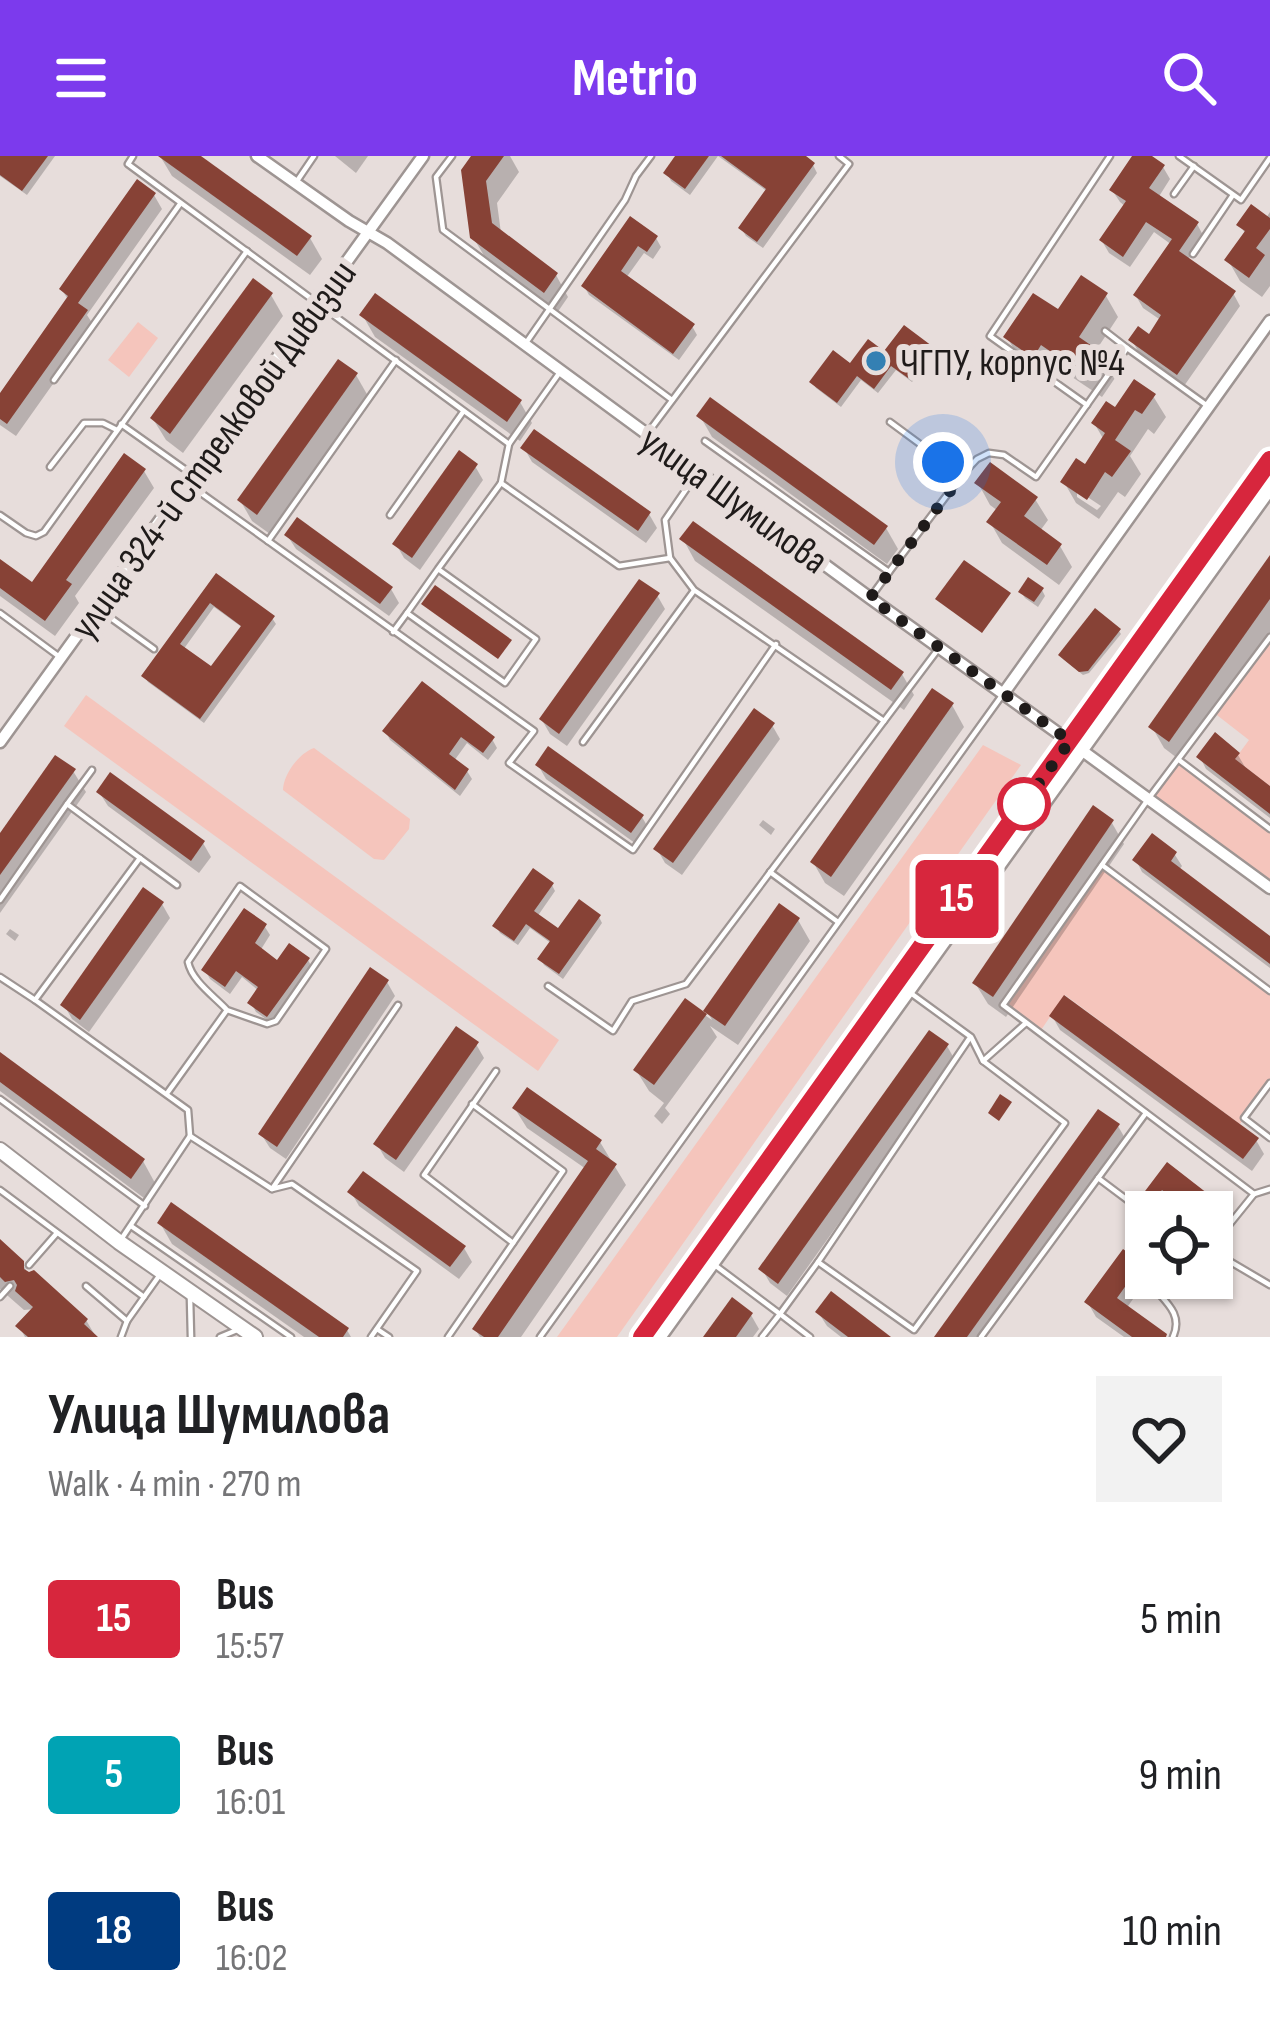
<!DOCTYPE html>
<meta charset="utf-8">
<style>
:root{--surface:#fff;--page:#f2f2f2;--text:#202124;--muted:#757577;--accent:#7c3aed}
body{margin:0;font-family:"Sofia Sans Condensed",sans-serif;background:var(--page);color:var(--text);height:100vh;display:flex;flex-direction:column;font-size:45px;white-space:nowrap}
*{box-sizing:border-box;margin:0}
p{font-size:39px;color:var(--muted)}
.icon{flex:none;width:66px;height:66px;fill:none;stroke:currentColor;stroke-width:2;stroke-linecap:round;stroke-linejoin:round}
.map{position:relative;height:1181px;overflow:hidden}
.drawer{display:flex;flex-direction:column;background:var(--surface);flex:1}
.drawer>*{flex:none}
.badge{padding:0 24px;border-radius:9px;font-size:42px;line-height:78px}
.tools{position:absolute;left:1125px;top:1035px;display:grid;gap:24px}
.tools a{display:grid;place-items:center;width:108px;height:108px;border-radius:0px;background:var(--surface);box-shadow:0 3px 9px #0004;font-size:60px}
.you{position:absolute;width:60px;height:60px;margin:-30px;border:9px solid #fff;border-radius:50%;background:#1a73e8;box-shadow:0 0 0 18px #1a73e833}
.map>.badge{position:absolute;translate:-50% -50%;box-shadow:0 0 0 6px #fff}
.round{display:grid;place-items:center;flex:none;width:126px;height:126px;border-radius:0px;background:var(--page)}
.head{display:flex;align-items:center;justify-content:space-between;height:204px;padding:0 48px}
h1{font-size:57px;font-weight:700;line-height:90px}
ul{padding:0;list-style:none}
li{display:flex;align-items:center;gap:36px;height:156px;padding:0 48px}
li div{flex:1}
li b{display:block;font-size:45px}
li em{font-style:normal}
li .badge{min-width:132px;font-weight:700;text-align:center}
header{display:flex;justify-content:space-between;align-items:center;height:156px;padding:0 48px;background:var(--accent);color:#fff;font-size:54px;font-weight:700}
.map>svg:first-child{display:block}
</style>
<header><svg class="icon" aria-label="menu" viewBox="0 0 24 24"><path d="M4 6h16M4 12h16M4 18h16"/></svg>Metrio<svg class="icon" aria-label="search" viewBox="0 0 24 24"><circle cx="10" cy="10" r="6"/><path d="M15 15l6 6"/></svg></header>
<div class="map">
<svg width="1270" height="1181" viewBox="0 0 1270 1181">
<rect width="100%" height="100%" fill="#e7dddb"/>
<g fill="#f5c5bc">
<polygon points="138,166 158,182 129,221 108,204"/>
<polygon points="1270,481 1270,630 1235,603 1249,584 1213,556"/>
<polygon points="86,539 559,884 538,915 64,570"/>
<polygon points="983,589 1021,609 617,1181 557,1181"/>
<path d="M314,592l96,71 -1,10 -25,31 -10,-1 -91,-69c0,-15 16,-37 31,-42z"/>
<polygon points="1178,603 1270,673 1270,732 1149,642"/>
<polygon points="1102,709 1270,835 1270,928 1240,968 1065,839 1039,877 1003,849"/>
</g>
<g fill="#0003" fill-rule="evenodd">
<polygon points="0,0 55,0 27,39 0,20"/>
<polygon points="160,0 196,0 310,82 322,103 310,119 172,20"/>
<polygon points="335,0 368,0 356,17"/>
<polygon points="475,0 510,0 519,16 497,47 501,77 556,119 568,141 557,157 486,103 473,81"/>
<polygon points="679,0 801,0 813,9 817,17 763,92 746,80 741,72 768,36 718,0 690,39 671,25 667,17"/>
<polygon points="1136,0 1147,0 1163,11 1170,23 1158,42 1197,68 1204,81 1187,105 1233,137 1240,150 1184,230 1139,197 1132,184 1150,182 1162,165 1143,152 1136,140 1172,89 1154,76 1130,111 1109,97 1102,85 1126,51 1120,46 1112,34"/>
<polygon points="154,39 162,53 87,159 94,170 16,280 0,269 0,242 69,145 62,134"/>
<polygon points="1270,56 1270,130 1262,141 1240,125 1228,104 1246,79 1240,69 1266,62"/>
<polygon points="630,64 656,82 661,91 653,103 644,97 626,122 692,170 697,179 679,204 589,139 584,130"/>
<polygon points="271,139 283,160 183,297 166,284 153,263"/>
<polygon points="1106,140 1118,161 1095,196 1102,201 1115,222 1102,241 1054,209 1046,221 1019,202 1007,181"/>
<polygon points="363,160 520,246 532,267 520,285 375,181"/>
<polygon points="930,192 934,198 912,226 896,214 878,237 861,224 841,251 816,232 812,226 885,199"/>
<polygon points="356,219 368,240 270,378 252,365 240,344"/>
<path d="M1153,240l13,21 -12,17 -6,-5 -18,27 11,18 -16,23 -7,-5 -19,27 -23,-16 -12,-21 22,-14 18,-28 -10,-17 21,-12zM1077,334l24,16 -4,4 -20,-13z"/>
<polygon points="700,260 886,372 898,393 887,408 712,281"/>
<polygon points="524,292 649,358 657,372 646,387 532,306"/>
<polygon points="475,310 483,324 420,414 404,402 396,388"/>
<polygon points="144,315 154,332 75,440 79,447 55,480 0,440 0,407 32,430"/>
<polygon points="978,327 1035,343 1048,364 1040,375 1060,390 1072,411 1059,429 1002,387 990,366 998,355 990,349"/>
<polygon points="287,379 391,433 399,447 389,460 296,393"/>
<polygon points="683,383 902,518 914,539 904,554 695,405"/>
<polygon points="1270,404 1270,481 1181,605 1164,592 1152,571"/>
<path d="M216,421l56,41 4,6 -72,99 -56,-41 -4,-6zM214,451l29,21 -32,43 -28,-21z"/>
<polygon points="1042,434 1045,440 1038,451 1025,442 1021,436"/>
<polygon points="657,439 665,453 567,590 550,578 542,564"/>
<polygon points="1119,475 1121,478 1089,517 1083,519 1063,503"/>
<polygon points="952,549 964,571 844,740 825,727 813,706"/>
<polygon points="772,569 780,583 682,719 665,707 657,693"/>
<polygon points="386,576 492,583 497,592 488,604 467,587 454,605 467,615 472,623 460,640 390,584"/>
<polygon points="1238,599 1245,611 1243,613 1270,634 1270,662 1206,613 1200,601"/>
<polygon points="538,609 642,661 650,675 639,690 546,623"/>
<polygon points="73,615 86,636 0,757 0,682"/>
<polygon points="99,636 203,687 211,701 199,717 108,650"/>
<polygon points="763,664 775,673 771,679 759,669"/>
<polygon points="1112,667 1124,688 1006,861 988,848 975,827"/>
<polygon points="1175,699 1182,710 1179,714 1270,783 1270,812 1142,716 1136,704"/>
<polygon points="552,729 555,735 537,761 559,776 599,761 602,767 563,823 544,809 541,803 552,788 530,772 518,789 500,777 496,770"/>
<polygon points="162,748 170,762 89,876 72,863 64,849"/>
<polygon points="798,764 810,785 738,889 710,870 717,881 665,952 670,958 662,968 654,960 664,947 649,935 636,914 686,846 712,864 707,855"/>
<polygon points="265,771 270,779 260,795 278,808 308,804 313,813 273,868 256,856 251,847 259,835 242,821 230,838 210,823 205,814"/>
<polygon points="10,773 19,779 15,785 6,778"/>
<polygon points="387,826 395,840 286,1003 270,992 261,978"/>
<polygon points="1052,860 1256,984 1264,998 1252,1015 1060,874"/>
<polygon points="476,888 484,902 404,1016 385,1002 377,988"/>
<polygon points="947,890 955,904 787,1140 770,1127 762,1113"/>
<polygon points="0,900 143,1005 155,1027 144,1042 0,935"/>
<polygon points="515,953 600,986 626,1029 521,1181 480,1181 475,1173 586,1013 527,972"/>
<polygon points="1118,970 1126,984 984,1181 938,1181"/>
<polygon points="1167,1011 1228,1057 1231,1063 1219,1079 1212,1073 1212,1056 1189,1056 1166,1038 1153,1055 1146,1050 1143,1044"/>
<polygon points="351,1036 464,1092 472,1106 459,1123 359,1050"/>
<polygon points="160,1067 347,1174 351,1181 304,1181 172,1088"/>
<polygon points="0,1087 22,1107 29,1119 86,1164 96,1181 25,1181 19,1170 35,1153 24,1154 0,1133"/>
<polygon points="1139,1109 1147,1123 1126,1153 1164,1181 1124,1181 1096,1161 1088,1147"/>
<polygon points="818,1156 886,1181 841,1181 827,1170"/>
<polygon points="751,1159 759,1173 753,1181 707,1181"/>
</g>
<g fill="#874236" fill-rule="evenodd">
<polygon points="0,0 48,0 22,35 0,19"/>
<polygon points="158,0 201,0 312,80 297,100"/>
<polygon points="471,0 504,0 486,25 492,67 558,117 544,137 470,82 461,14"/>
<polygon points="675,0 709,0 685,33 663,17"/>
<polygon points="721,0 806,0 815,7 757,86 738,72 766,33"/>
<polygon points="1132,0 1152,0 1165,9 1149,32 1199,66 1179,95 1236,135 1177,219 1128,184 1138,170 1149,178 1161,159 1133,139 1172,83 1146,66 1123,101 1099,84 1126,45 1109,34"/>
<polygon points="137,23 156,37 78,147 88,154 7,268 0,263 0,237 68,140 59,133"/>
<polygon points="1251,48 1270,62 1270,73 1256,92 1265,99 1249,122 1224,104 1245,75 1236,69"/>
<polygon points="630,60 658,80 647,96 638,90 621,115 695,168 673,198 581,130"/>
<polygon points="1081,119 1108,137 1079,181 1105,199 1089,222 1041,189 1033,202 1003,181 1033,137 1058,153"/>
<polygon points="253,122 273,137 170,278 150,262"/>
<polygon points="375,137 522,244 507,266 359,159"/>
<polygon points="904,169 932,190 908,222 891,210 874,233 857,220 837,247 809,226 833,194 850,207 868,183 884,195"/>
<polygon points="338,203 358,217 257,359 237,344"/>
<polygon points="1134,223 1156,238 1142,258 1135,254 1115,284 1131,295 1112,321 1105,316 1087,344 1060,326 1076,302 1085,308 1105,277 1091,267 1106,245 1115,251"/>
<polygon points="710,241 888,370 874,389 696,260"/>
<polygon points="534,273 651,356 638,375 520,292"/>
<polygon points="459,294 478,308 412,402 392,388"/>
<polygon points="124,297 146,313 66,424 72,428 45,465 0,432 0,403 32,426"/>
<polygon points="990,306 1038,341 1024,360 1062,388 1047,409 986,366 1001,346 974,327"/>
<polygon points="297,361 393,431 380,448 284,379"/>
<polygon points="693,365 904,516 891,534 679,383"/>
<polygon points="1270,399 1270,443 1169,586 1148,571"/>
<polygon points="964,404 1011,437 982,477 935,443"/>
<path d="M216,417l59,43 -75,103 -59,-43zM210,447l31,23 -30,40 -31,-22z"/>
<polygon points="1028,421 1044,432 1034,446 1018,436"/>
<polygon points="639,423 660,437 559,578 539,563"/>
<polygon points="435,429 512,484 498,503 421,448"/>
<polygon points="1095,452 1121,473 1088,515 1079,516 1058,499"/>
<polygon points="422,525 495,581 483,597 461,581 449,598 469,613 455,634 382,575"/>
<polygon points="932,532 954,547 831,721 810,706"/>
<polygon points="754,552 775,567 673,707 653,693"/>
<polygon points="1215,576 1240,597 1235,603 1270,630 1270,658 1196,601"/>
<polygon points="548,590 644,659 631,677 535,609"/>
<polygon points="55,599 76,613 0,719 0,677"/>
<polygon points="110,616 205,685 191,705 96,636"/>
<polygon points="1093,649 1114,664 993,841 972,827"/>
<polygon points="1152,677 1177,696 1171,705 1270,780 1270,808 1132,704"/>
<polygon points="533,712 554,727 534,755 558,772 579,743 601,759 559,818 537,803 550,785 526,768 514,785 492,770"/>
<polygon points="143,731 164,746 80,864 60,849"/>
<polygon points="779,747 800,762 725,870 703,855"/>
<polygon points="244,752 267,768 255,787 277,804 289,787 310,802 267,861 247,847 258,831 236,815 225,831 201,814"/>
<polygon points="370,811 389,824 277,991 258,978"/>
<polygon points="1064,839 1259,982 1243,1003 1049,860"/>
<polygon points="685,842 707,858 654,929 633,914"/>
<polygon points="456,870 479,886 396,1004 373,988"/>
<polygon points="929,874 949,888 778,1128 758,1113"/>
<polygon points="0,896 145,1003 131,1023 0,926"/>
<polygon points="527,931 602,984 596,993 617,1008 498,1181 484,1181 472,1173 588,1005 512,952"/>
<polygon points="1000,938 1012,946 999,965 988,957"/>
<polygon points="1098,953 1120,968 967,1181 934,1181"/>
<polygon points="1167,1006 1230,1055 1212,1079 1212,1056 1190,1056 1162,1034 1149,1051 1139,1043"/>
<polygon points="363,1015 466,1090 450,1111 347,1036"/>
<polygon points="171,1046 349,1172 343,1181 319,1181 157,1067"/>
<polygon points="0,1083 24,1105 24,1113 29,1116 34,1114 88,1163 84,1168 98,1181 28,1181 15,1170 33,1151 15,1135 17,1129 14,1124 5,1126 0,1121"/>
<polygon points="1123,1093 1142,1107 1117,1142 1167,1178 1166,1181 1132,1181 1084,1146"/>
<polygon points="831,1135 891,1181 848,1181 815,1156"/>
<polygon points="732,1141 753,1157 736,1181 703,1181"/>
</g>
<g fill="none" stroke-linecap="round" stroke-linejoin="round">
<g stroke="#9e9593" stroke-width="9">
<g id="lane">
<polyline points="133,0 128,8 509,288"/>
<polyline points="452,0 436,21 443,74 672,244"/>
<polyline points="1179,0 1241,44 1270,2"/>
<polyline points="297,25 314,0"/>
<polyline points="1174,38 1194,10"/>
<polyline points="1193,98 1233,39"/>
<polyline points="1105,175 1127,192"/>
<polyline points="528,184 625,44 636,20 651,0"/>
<polyline points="1039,215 1047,203"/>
<polyline points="560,216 509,288 501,327 619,410 670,402"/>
<polyline points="54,224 180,48"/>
<polyline points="1087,249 990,180 1110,0"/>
<polyline points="890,266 962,319"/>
<polyline points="121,268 190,317"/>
<polyline points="647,278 849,8 839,0"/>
<polyline points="705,285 889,416 870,442"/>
<polyline points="50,311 84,267 103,267 117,274"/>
<polyline points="698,316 665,364 670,402 694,434 884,565"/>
<polyline points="187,327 534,575 509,607 633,694 776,488"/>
<polyline points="0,359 26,377 36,380 44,376 247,95"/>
<polyline points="390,359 463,256"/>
<polyline points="268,385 396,204"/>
<polyline points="438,413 407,457 505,527 536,483 438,413 501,327"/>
<polyline points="889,416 962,319 977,303 989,297 1004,299 1036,321 1127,192 1209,251"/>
<polyline points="97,452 154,493"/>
<polyline points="0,457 61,502"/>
<polyline points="393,476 407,457"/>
<polyline points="583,586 693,436"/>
<polyline points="1179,604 1270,673"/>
<polyline points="67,648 92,614"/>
<polyline points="140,702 177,729"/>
<polyline points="1102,709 1270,835"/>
<polyline points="770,716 838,766"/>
<polyline points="0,744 67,648 140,702 35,844 188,954 190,980 122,1082"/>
<polyline points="0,821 35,844"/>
<polyline points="548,830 613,875 632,845 686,828 939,492"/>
<polyline points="983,905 1026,867"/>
<polyline points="496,915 424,1019 513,1087"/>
<polyline points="1270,927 1244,962 1270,982"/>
<path d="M168,936l59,-82c-13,-14 -35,-29 -39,-48l52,-76 86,63 -50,72 -9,3 -40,-14"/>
<polyline points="0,943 145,1050"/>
<polyline points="190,980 272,1033 292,1028 417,1115 371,1181"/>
<polyline points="1098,1022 1146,1058"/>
<polyline points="272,1033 398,849"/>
<polyline points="0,1034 144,1141"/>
<polyline points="1254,1038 1270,1033"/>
<polyline points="131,1070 291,1181"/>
<polyline points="1212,1090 1254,1038 1003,849 1149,642 1270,481"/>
<polyline points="1212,1095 1270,1129"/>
<polyline points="818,1106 914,1174 1065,967 983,905 971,881 912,838"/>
<polyline points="29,1109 57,1077"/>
<polyline points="716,1110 780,1158 762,1181"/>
<path d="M1161,1122l-8,9c14,16 30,28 20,50"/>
<polyline points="86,1130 127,1165"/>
<polyline points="0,1141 10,1130"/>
<polyline points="190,1142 191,1181"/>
<polyline points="377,1173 389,1181"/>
<polyline points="121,1181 127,1165 159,1120"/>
<polyline points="220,1181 237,1174"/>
<polyline points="448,1181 563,1015 472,948"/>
<polyline points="540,1181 1003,538"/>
<polyline points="810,1181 780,1158 818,1106 969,883"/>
<polyline points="981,1181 1146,957"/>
</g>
</g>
<g stroke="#9e9593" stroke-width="15">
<g id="street">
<polyline points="257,0 349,65 387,87 870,442 1069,585"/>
<polyline points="1003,538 1270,165"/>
<polyline points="0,586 423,0"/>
<polyline points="1080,593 1270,732"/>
</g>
</g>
<g stroke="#9e9593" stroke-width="18">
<polyline id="secondary" points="0,994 119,1086 255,1181"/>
</g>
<g stroke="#9e9593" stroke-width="21">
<g id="primary">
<polyline points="642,1181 1270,304"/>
<polyline points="657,1181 1270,329"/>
</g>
</g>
<use href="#lane" stroke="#fff" stroke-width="4.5"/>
<use href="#street" stroke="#fff" stroke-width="10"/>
<use href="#secondary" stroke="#fff" stroke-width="14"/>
<use href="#primary" stroke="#fff" stroke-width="16"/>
</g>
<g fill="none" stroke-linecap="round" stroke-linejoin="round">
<g stroke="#fff" stroke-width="27">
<polyline id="line" points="642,1181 1270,304"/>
</g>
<use href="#line" stroke="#d7263d" stroke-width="18"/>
<polyline stroke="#1f1b1a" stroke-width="12" stroke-dasharray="0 21.6" points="943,306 962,319 870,442 1070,585 1024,648"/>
</g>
<circle fill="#3480b3" stroke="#e7dddb" stroke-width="4.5" cx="876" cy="205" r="12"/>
<circle fill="#fff" stroke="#d7263d" stroke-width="6" cx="1024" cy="648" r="24"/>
<g text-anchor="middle" stroke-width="12" stroke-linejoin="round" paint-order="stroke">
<g font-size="39" fill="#1f1b1a" stroke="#e7dddb" text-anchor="start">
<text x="900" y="219">ЧГПУ, корпус №4</text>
</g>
<g font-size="39" fill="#1f1b1a" stroke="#e7dddb">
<text transform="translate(212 293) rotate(-54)" y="14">улица 324-й Стрелковой Дивизии</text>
<text transform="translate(735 343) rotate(36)" y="14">улица Шумилова</text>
</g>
</g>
</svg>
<div class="tools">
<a><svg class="icon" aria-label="locate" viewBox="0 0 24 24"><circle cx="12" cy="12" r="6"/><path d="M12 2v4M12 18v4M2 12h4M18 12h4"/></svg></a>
</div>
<div class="you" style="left:943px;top:306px"></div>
<b class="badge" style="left:957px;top:743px;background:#d7263d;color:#fff">15</b>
</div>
<section class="drawer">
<div class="head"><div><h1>Улица Шумилова</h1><p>Walk · 4 min · 270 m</p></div><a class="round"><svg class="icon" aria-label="heart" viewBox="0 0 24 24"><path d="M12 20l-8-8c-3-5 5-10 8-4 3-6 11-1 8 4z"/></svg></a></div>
<ul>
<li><span class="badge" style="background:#d7263d;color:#fff">15</span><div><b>Bus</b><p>15:57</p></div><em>5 min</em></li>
<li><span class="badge" style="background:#00a3b4;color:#fff">5</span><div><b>Bus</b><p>16:01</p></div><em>9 min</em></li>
<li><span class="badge" style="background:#003b80;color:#fff">18</span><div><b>Bus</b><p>16:02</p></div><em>10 min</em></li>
</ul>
</section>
